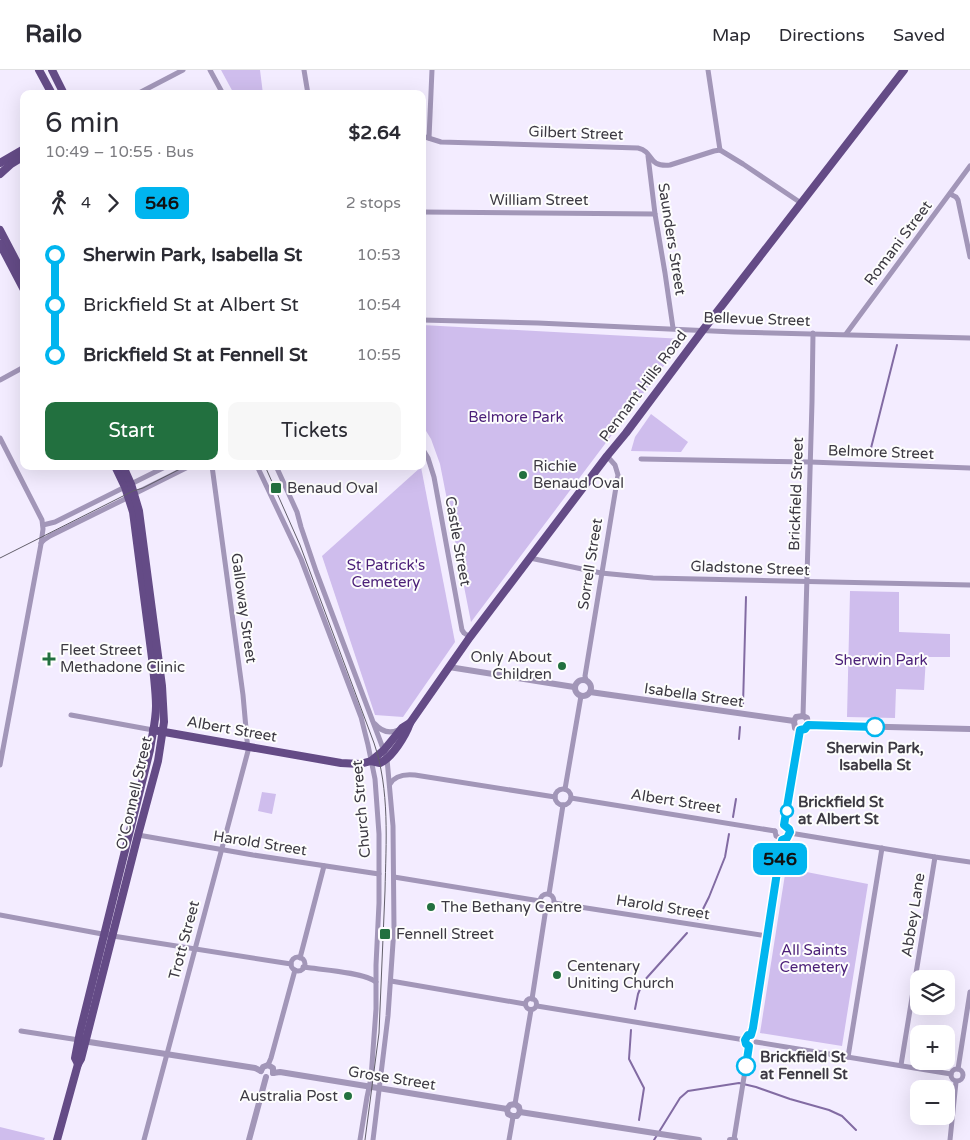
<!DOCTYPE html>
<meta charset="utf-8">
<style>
:root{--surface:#fff;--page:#f7f7f7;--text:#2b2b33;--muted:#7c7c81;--line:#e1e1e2;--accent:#22703f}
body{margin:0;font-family:"Varela Round",sans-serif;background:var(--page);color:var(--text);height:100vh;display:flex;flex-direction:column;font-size:19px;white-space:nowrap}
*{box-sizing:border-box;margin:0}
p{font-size:16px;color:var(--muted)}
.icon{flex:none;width:28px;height:28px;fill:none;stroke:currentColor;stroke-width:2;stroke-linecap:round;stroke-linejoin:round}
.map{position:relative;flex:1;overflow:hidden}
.panel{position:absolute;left:20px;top:20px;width:406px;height:380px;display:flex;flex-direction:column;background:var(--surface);border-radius:10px;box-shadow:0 5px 20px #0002}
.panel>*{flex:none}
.badge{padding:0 10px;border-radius:8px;font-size:18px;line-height:32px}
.tools{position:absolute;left:910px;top:900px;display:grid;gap:10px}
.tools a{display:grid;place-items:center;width:45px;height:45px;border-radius:10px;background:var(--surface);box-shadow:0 5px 20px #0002;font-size:25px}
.map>.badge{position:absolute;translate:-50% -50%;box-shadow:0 0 0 2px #fff}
.legs{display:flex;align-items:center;gap:8px;height:55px;padding:0 25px;font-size:16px}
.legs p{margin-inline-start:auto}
.headline{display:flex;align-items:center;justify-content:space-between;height:85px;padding:0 25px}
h1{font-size:28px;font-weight:600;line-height:38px}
.action{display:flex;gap:10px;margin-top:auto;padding:10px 25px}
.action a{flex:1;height:58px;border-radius:10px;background:var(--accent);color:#fff;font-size:20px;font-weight:600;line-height:58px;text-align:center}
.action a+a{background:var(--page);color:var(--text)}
ul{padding:0 25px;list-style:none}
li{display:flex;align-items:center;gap:18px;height:50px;font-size:19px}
li i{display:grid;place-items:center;width:8px;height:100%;margin:0 6px;background:currentColor}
li i::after{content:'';width:12px;height:12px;margin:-6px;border:4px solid;border-radius:50%;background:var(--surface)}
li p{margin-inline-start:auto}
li:first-child i{background:linear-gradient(#0000 50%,currentColor 0)}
li:last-child i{background:linear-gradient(currentColor 50%,#0000 0)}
header{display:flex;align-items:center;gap:30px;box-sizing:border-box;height:70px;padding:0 25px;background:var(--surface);border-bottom:1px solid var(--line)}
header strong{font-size:24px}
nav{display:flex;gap:28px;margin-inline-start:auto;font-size:18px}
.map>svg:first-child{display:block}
</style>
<header>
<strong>Railo</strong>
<nav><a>Map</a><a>Directions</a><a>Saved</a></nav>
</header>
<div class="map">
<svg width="970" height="1070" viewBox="0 0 970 1070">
<rect width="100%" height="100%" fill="#f3ecff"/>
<g fill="#cfbded">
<polygon points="221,0 260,0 263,24 234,24"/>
<polygon points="422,255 684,269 471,552 440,394 431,369 423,356"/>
<polygon points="651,344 688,372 681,382 631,381 635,367"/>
<polygon points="421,397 455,572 403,647 375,645 322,486"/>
<polygon points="850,521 899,522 899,562 950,564 950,587 926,587 924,620 896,619 895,648 847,647"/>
<polygon points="262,722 276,724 272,744 258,741"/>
<polygon points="786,798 868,814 842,976 760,963"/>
<polygon points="0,1057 45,1068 44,1070 0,1070"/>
</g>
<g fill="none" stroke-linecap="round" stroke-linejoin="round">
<g stroke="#826ba3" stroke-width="2">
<polyline points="869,386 897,275"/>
<polyline points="743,635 746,527"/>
<polyline points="739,669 740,657"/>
<polyline points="733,747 736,729"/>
<polyline points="698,849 709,827 725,787 729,764"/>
<polyline points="635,939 638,924 643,912 687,863"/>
<polyline points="631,960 629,989 644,1018 639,1050"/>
<polyline points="654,1070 680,1028 688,1021 739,1013 756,1017 790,1029 829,1040 842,1046 856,1060"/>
</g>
<g stroke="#a296b8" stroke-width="5">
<polyline points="210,0 223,24"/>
<polyline points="304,0 308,24"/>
<polyline points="708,0 720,80"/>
<polyline points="137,24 183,0"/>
<path d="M422,66l19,6 197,6c17,4 8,19 32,17l44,-14 6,-1"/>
<polyline points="429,68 432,0"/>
<polyline points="720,80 743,94 801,133"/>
<polyline points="648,86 655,144 665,203 673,258"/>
<polyline points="950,124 956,127 958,130 970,187"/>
<polyline points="422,142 655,144"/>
<polyline points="422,250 538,253 734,262 970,268"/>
<polyline points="846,264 970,96"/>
<polyline points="0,310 24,297"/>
<polyline points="0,368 42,450 43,459 41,474 0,695"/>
<polyline points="422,378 428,388 434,407 462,560 464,563 470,567"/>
<polyline points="641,389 810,392 970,398"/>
<polyline points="257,396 301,489 361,647 368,675 375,709 379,764 379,833 376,895 376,939 371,1008 367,1027 360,1070"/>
<polyline points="276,396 297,442 301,457 316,501 387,689 393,756 394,858 388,946 373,1070"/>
<polyline points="131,414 167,396"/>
<polyline points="134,424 190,396"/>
<polyline points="43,455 55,452 125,417"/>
<polyline points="41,473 44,470 50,466 129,427"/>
<polyline points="530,488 601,503 653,508 970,515"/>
<polyline points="586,610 585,606 618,405 615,395 607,386"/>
<polyline points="71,645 153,660"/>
<polyline points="803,646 812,332 813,263"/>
<path d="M375,654c7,8 14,10 23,6"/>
<path d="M390,714c5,-9 15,-10 25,-9l140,22"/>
<polyline points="565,719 581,626"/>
<circle cx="563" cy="727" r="8"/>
<polyline points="571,728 775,761"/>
<polyline points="784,755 800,660"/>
<polyline points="775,761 776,766 782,769 787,768 790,763"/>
<polyline points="790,763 935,787 970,792"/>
<polyline points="138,765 253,785 379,804"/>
<polyline points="394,807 540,831"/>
<circle cx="547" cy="831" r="7"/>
<polyline points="549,824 563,735"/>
<polyline points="554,833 767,866"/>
<polyline points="0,845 113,866 291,894"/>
<circle cx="298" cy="894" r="7"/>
<polyline points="300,888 324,796"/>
<path d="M303,897l8,1c16,2 54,5 65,14"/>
<polyline points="391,911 525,934"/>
<circle cx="531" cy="934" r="5.5"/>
<polyline points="532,929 546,838"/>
<polyline points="537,936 745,970"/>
<polyline points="21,961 79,970"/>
<polyline points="751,965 753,958 757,935 782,769"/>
<polyline points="756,972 951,1004"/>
<polyline points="848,987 882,778"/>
<polyline points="268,995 271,988 295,900"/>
<polyline points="901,995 935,787"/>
<circle cx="957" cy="1005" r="6"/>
<polyline points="958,999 970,922"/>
<polyline points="515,1034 531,940"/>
<polyline points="734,1069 749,976"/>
<polyline points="144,1070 248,681 243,625 212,396"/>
<polyline points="509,1070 513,1047"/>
<polyline points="950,1070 956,1012"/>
</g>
<g stroke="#a296b8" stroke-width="6">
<polyline points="449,597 574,617"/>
<circle cx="583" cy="618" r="8"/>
<polyline points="590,622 794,651"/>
<polyline points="794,651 796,647 803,646 807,648 808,655"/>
<polyline points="794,651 795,658 800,660 805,659 808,655"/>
<polyline points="808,655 970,659"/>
<polyline points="83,971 255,998 261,1001"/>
<polyline points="261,1001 263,997 268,995 273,998 273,1003"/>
<polyline points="273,1003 280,1002 507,1039"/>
<polyline points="507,1039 510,1035 515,1034 519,1037 520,1042"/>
<polyline points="507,1039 508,1044 512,1046 517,1046 520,1042"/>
<polyline points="520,1042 699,1070"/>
<polyline points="249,1070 266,1007"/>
<polyline points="730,1070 735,1070"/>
</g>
<g stroke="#644b86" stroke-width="8">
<polyline points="39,0 52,24"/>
<polyline points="52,0 64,24"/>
<polyline points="0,93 24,79"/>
<polyline points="0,104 11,94 24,86"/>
<polyline points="0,160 24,206"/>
<polyline points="0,174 24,220"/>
<path d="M153,660l188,33 19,1 11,-3 9,2c12,-5 26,-28 30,-40l60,-86 137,-181 19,-23 77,-103 201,-260"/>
<polyline points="371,691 384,680 402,658 410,653"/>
<path d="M78,994l-3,-6 5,-26 70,-282c2,-15 6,-29 6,-44 0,-13 -2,-27 -3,-40l-20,-154 -8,-25 -10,-21"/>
<polyline points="57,1070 78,994 81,989 138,765 158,691 164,652 162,616 139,441 131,414 123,396"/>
</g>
<g stroke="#625f6a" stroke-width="1">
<path d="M265,396l35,79 74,198c16,47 12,99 11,148 -2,39 -3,79 -5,118l-1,24 -14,107"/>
<polyline points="0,488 133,421 143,418 186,396"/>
</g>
</g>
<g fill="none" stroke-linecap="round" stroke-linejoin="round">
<g stroke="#fff" stroke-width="11">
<polyline id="line-1" points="746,996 749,976 746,974 745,970 748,965 751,965 753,958 782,770 787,768 790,762 789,759 784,755 800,660 805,659 808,655 875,657"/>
</g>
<use href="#line-1" stroke="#00b5ef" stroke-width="8"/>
</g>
<g fill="#22703f" stroke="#fdfdfd" stroke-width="2">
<circle cx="523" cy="405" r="5"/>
<rect x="270" y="412" width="12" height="12" rx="2.5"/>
<path d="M46.5 581.5h5v5h5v5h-5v5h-5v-5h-5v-5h5z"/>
<circle cx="562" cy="596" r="5"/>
<circle cx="431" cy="837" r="5"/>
<rect x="379" y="858" width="12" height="12" rx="2.5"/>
<circle cx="557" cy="905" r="5"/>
<circle cx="348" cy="1026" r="5"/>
</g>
<g fill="#fff" stroke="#00b5ef" stroke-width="2.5">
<circle cx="875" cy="657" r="9"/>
<circle cx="787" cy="741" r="6"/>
<circle cx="746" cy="996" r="9"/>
</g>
<g text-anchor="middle" stroke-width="4" stroke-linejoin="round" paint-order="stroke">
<g font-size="15" fill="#3c3942" stroke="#fdfdfd">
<text transform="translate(576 63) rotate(2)" y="5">Gilbert Street</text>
<text x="539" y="135">William Street</text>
<text transform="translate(672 169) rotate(81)" y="5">Saunders Street</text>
<text transform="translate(898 173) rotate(-53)" y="5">Romani Street</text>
<text transform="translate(757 249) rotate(2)" y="5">Bellevue Street</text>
<text transform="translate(643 316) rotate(-53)" y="5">Pennant Hills Road</text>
<text transform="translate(881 382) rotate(2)" y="5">Belmore Street</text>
<text transform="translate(796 424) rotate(-88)" y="5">Brickfield Street</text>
<text transform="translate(458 471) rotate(80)" y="5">Castle Street</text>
<text transform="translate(590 494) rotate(-81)" y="5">Sorrell Street</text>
<text transform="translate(750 498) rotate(2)" y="5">Gladstone Street</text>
<text transform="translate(244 538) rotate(82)" y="5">Galloway Street</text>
<text transform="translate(694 625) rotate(8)" y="5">Isabella Street</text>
<text transform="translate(232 659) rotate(10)" y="5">Albert Street</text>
<text transform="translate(134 723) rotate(-77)" y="5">O'Connell Street</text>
<text transform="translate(676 731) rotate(9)" y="5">Albert Street</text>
<text transform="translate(361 739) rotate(-95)" y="5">Church Street</text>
<text transform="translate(260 773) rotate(9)" y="5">Harold Street</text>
<text transform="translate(663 837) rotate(9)" y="5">Harold Street</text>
<text transform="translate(913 845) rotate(-81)" y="5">Abbey Lane</text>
<text transform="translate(184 870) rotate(-75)" y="5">Trott Street</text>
<text transform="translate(392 1008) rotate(9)" y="5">Grose Street</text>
</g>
<g font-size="15" fill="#4b1f78" stroke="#fdfdfd">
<text x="516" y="352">Belmore Park</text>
<text x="386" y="500">St Patrick's<tspan x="386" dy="17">Cemetery</tspan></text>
<text x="881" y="595">Sherwin Park</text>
<text x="814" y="885">All Saints<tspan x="814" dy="17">Cemetery</tspan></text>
</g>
<g font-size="15" fill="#3c3942" stroke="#fdfdfd" text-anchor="start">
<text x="533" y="401">Richie<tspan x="533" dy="17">Benaud Oval</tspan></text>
<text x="287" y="423">Benaud Oval</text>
<text x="60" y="585">Fleet Street<tspan x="60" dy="17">Methadone Clinic</tspan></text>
<text x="552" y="592" text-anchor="end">Only About<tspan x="552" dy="17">Children</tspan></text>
<text x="441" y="842">The Bethany Centre</text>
<text x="396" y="869">Fennell Street</text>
<text x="567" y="901">Centenary<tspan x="567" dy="17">Uniting Church</tspan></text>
<text x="338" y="1031" text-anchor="end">Australia Post</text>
</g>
<g font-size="15" font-weight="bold" fill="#3c3942" stroke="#fdfdfd" text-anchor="start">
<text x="875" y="683" text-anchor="middle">Sherwin Park,<tspan x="875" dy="17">Isabella St</tspan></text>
<text x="798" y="737">Brickfield St<tspan x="798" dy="17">at Albert St</tspan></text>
<text x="760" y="992">Brickfield St<tspan x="760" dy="17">at Fennell St</tspan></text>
</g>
</g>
</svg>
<div class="tools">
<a><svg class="icon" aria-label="layers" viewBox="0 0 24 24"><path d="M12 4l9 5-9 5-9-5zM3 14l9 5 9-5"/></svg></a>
<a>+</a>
<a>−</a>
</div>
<b class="badge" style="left:780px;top:789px;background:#00b5ef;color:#111">546</b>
<section class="panel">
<div class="headline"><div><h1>6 min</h1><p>10:49 – 10:55 · Bus</p></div><b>$2.64</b></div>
<div class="legs"><svg class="icon" aria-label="walk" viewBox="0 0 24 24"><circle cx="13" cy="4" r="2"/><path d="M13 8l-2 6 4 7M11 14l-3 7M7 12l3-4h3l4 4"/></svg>4<svg class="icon" aria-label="forward" viewBox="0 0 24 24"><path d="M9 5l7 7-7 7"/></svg><b class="badge" style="background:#00b5ef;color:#111">546</b><p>2 stops</p></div>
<ul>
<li><i style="color:#00b5ef"></i><b>Sherwin Park, Isabella St</b><p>10:53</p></li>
<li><i style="color:#00b5ef"></i><span>Brickfield St at Albert St</span><p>10:54</p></li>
<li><i style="color:#00b5ef"></i><b>Brickfield St at Fennell St</b><p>10:55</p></li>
</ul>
<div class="action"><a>Start</a><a>Tickets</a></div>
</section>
</div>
